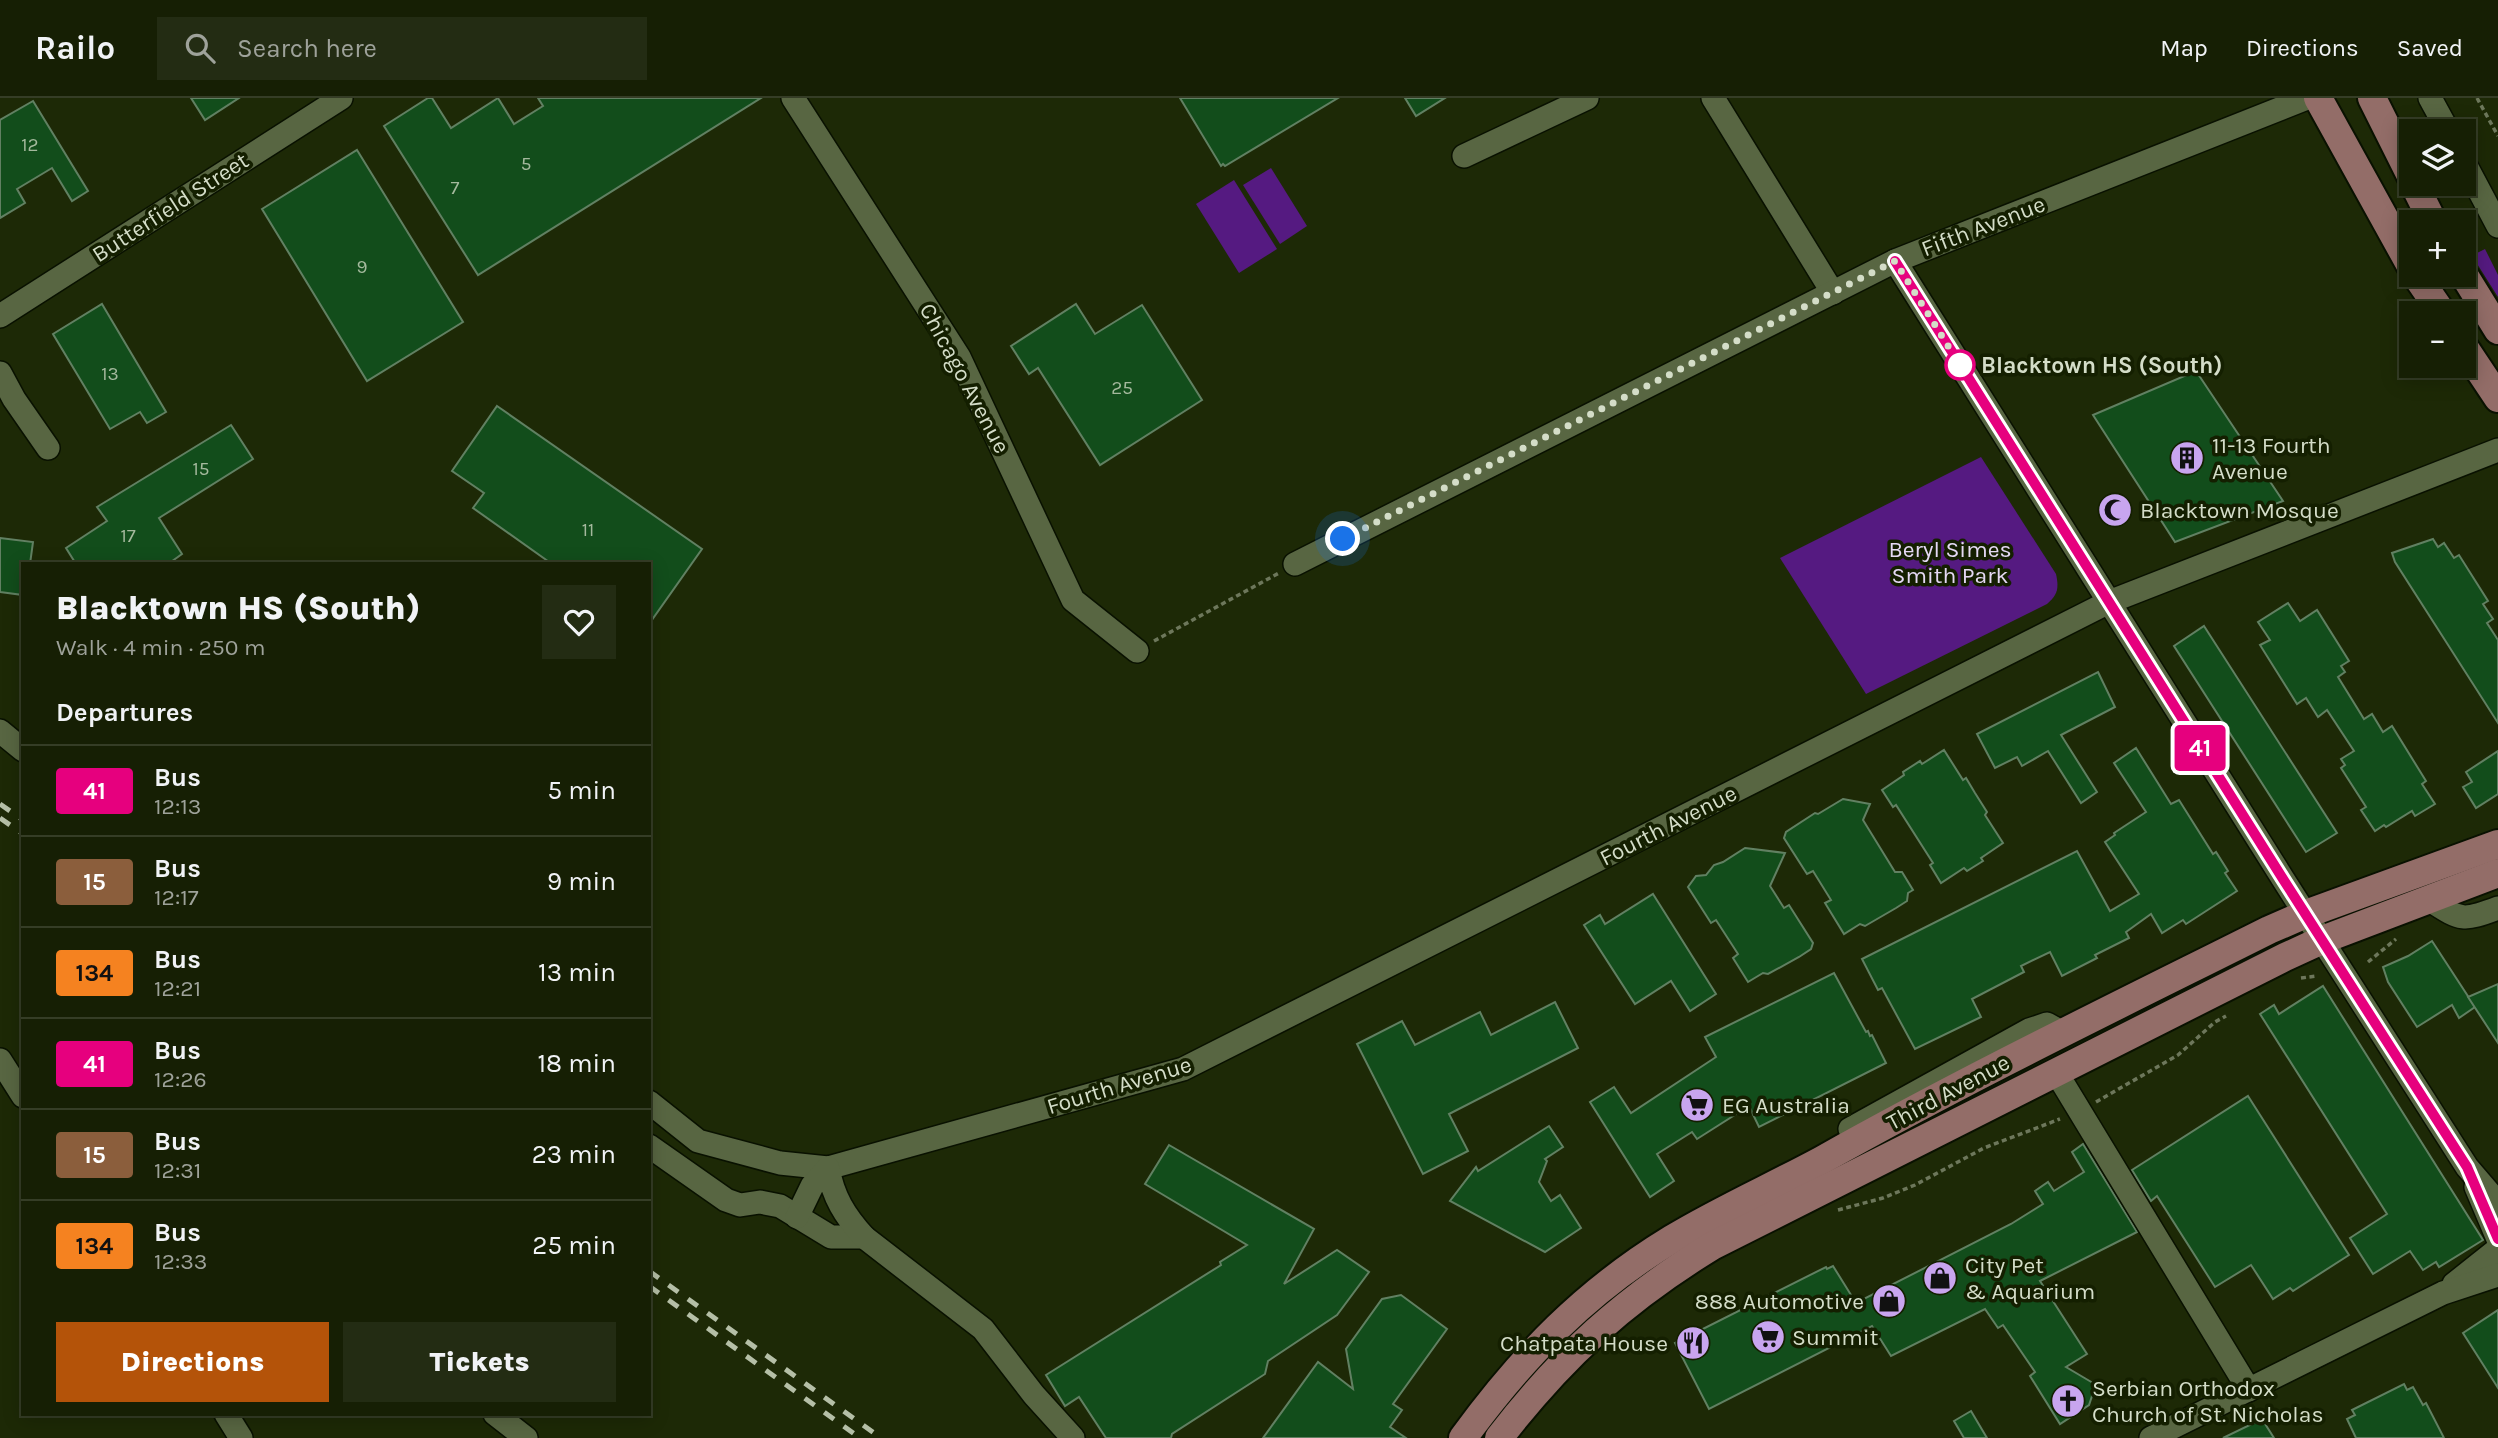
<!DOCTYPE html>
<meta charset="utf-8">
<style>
:root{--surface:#161f04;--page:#232c13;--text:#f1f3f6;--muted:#9ea29a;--line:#353d26;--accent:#b45309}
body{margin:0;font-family:Karla,sans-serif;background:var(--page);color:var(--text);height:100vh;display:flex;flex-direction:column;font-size:26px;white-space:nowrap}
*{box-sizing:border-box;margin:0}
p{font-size:23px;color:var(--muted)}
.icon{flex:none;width:38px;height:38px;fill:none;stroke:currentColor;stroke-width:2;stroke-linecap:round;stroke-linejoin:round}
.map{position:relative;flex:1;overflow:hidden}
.drawer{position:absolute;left:21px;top:464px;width:630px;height:854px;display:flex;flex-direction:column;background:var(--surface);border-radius:0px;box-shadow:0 4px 18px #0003,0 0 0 2px var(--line)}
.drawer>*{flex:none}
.badge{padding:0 14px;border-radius:5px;font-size:24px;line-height:46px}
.buttons{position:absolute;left:2399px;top:21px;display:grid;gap:14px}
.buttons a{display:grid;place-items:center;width:77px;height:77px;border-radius:0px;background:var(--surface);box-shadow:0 4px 18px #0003,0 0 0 2px var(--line);font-size:35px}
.you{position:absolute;width:35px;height:35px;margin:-18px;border:5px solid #fff;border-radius:50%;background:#1a73e8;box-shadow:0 0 0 10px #1a73e833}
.map>.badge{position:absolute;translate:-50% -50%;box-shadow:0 0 0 4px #fff}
h2{padding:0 35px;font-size:26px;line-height:63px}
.round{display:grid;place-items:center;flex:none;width:74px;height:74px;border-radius:0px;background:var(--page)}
.headline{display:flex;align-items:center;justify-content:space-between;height:119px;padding:0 35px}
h1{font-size:33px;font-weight:800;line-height:52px}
.action{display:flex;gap:14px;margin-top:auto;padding:14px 35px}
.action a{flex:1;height:80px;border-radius:0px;background:var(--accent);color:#fff;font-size:28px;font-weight:800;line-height:80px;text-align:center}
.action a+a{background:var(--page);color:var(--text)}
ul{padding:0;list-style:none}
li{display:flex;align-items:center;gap:21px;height:91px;padding:0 35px;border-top:2px solid var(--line)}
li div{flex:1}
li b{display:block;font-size:26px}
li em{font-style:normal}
li .badge{min-width:77px;font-weight:700;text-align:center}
header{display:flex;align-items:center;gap:42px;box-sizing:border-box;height:98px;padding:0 35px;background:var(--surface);border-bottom:2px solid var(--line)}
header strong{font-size:33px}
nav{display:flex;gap:38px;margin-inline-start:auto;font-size:24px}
.search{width:490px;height:63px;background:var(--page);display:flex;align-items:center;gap:18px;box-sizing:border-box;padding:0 24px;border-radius:0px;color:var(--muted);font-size:26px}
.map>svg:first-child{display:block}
</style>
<header>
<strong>Railo</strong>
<div class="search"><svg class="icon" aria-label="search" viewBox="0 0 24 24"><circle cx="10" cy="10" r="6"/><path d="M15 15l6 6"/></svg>Search here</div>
<nav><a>Map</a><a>Directions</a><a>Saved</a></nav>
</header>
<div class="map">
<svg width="2498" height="1340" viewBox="0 0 2498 1340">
<rect width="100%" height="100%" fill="#1d2906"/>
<g fill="#551a81">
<polygon points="1271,70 1307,128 1280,146 1243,87"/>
<polygon points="1234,82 1277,151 1239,175 1196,106"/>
<polygon points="2464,137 2475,156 2485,151 2498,177 2498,199 2464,145"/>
<path d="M1981,359l75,117c3,14 2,21 -9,30l-181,90 -86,-136z"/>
</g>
<g fill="#124d1b" stroke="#618062" stroke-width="2">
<polygon points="191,0 239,0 205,22"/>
<polygon points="428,0 432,0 451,30 498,0 514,26 543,8 538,0 761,0 478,177 384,28"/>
<polygon points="1180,0 1338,0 1225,68 1223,66 1221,68"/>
<polygon points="1405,0 1445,0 1416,18"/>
<polygon points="33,3 88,93 72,103 52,70 17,91 25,105 0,120 0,22"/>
<polygon points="357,52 463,224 367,283 262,111"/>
<polygon points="102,206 166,314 147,325 140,314 110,331 53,236"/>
<polygon points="1076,206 1095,236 1142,207 1202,302 1100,367 1038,270 1029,276 1011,248"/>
<polygon points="2196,273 2283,403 2175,444 2093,317"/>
<polygon points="497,308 702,451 649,526 649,466 552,466 473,410 484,395 452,373"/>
<polygon points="231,327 253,361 159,420 182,456 168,466 76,466 66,450 107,423 97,409"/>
<polygon points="0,440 33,444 30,466 23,466 23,497 0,494"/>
<polygon points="2433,441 2438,449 2444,445 2454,460 2459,457 2488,503 2483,506 2493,521 2487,525 2498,542 2498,625 2395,464 2392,455"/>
<polygon points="2288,505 2300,523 2317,512 2349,563 2341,568 2345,574 2338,579 2364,621 2372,616 2383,634 2392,628 2426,683 2422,686 2435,706 2415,718 2412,713 2386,729 2384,727 2375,733 2361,712 2366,709 2341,670 2345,667 2341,661 2354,653 2327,612 2318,619 2306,600 2297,606 2260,547 2270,542 2258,524"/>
<polygon points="2204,528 2337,735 2306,754 2174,548"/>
<polygon points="2098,574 2115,609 2061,637 2097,694 2081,705 2048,653 2022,668 2017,659 1995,670 1977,636"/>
<polygon points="2136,650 2171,706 2179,702 2213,756 2216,754 2228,773 2225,775 2237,793 2186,826 2183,822 2162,835 2151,816 2126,834 2129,840 2095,857 2097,860 2062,878 2050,854 2021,868 2024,874 1972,901 1981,919 1915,951 1882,890 1878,892 1862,861 2077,753 2110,813 2139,796 2105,744 2115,737 2114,735 2146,714 2114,665"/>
<polygon points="1944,652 1963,682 1966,680 1975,695 1987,714 1985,717 2003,745 1981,760 1983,763 1967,773 1964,770 1941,785 1930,767 1933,765 1896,707 1893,709 1882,692 1904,677 1903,674 1920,663 1922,666"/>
<polygon points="2498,653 2498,696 2476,710 2463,689 2472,684 2466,674"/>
<polygon points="1843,701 1870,706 1863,722 1895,774 1902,774 1913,792 1908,795 1907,803 1896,810 1865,828 1860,826 1844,836 1825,805 1831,802 1813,773 1807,776 1784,740 1786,734 1815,715 1818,716"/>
<polygon points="1745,750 1785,755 1770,788 1784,810 1789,807 1813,845 1811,851 1799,859 1768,876 1763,875 1748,884 1733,860 1738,856 1716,822 1711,825 1688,789 1696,778 1706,777 1714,767 1723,764"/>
<polygon points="1653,796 1716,896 1690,913 1671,883 1635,906 1584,827 1600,817 1605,826"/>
<polygon points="2432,843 2475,909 2459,920 2452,907 2417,929 2388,884 2383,869 2408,858"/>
<polygon points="1834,875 1866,934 1868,933 1870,938 1872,937 1886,965 1759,1029 1749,1008 1697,1041 1692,1034 1657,1056 1674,1083 1650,1099 1590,1004 1614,989 1631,1015 1716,959 1705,939"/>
<polygon points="2498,886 2498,945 2468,899"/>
<polygon points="2323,888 2483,1142 2439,1169 2436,1164 2423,1172 2410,1153 2373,1176 2350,1140 2387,1116 2260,916 2274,907 2279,916"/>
<polygon points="1555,904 1578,950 1449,1016 1468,1053 1423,1076 1357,946 1402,923 1415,947 1480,914 1491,937"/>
<polygon points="2248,998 2349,1157 2293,1193 2290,1190 2273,1201 2251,1167 2215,1189 2157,1098 2151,1103 2132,1072"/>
<polygon points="1549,1028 1563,1049 1545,1061 1547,1063 1539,1084 1551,1103 1560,1097 1581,1130 1545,1154 1450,1103 1476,1069 1478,1073"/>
<polygon points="2083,1046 2137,1134 2040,1183 2087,1256 2066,1269 2093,1285 2094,1292 2089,1307 2060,1326 2030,1278 2035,1274 2003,1227 1998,1230 1985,1211 1891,1258 1872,1228 1709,1311 1675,1245 1826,1169 1827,1171 1833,1168 1856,1205 2011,1126 2043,1106 2035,1093 2048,1084 2054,1093 2084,1074 2072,1054"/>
<polygon points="1169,1047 1314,1131 1284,1186 1337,1152 1369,1174 1337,1217 1268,1263 1265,1276 1172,1336 1171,1340 1106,1340 1079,1299 1065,1308 1046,1277 1221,1167 1220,1164 1247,1147 1145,1086"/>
<polygon points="1401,1197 1447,1231 1393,1306 1402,1312 1390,1329 1406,1340 1263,1340 1318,1264 1353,1291 1346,1251 1382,1201"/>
<polygon points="2498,1212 2498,1290 2463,1235"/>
<polygon points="2404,1286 2407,1292 2413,1289 2423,1307 2426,1305 2444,1340 2356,1340 2347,1321 2355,1317 2352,1312"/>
<polygon points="1971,1313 1987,1340 1964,1340 1954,1323"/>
<polygon points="2262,1321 2274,1340 2223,1340"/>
</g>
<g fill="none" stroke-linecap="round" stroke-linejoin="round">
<g stroke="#091100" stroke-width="26">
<g id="minor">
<polyline points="793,0 959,259 1073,502 1137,553"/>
<polyline points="1713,0 1833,195"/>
<polyline points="2430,0 2448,33"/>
<polyline points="1464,58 1587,0"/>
<polyline points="2464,64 2498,128"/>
<polyline points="1895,163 2283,781 2467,1069 2498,1105"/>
<polyline points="0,218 341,0"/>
<polyline points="0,275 14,301 48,350"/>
<polyline points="1295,466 1895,163 2307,0"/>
<polyline points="0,633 23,652"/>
<path d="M2428,801c33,21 33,23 70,9"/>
<polyline points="0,962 23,998"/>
<polyline points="2056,974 2249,1292"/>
<polyline points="649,1004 698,1043 780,1065 828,1070 1183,971 2109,504 2498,352"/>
<polyline points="1850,1031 2029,932 2047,926 2063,935"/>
<polyline points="649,1048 726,1102 740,1107 760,1104 780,1108 831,1139 864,1139"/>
<polyline points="2476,1089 2498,1141"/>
<path d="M797,1119l15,-31 16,-18c5,29 17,48 36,69l119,92 51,66 39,43"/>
<polyline points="2454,1186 2498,1151"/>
<polyline points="226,1316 241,1340"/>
<polyline points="495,1316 526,1340"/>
<polyline points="2151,1340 2443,1195 2498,1177"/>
</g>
</g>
<g stroke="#091100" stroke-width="32">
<g id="major">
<polyline points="2318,0 2412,170"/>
<polyline points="2372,0 2412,80"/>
<polyline points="2414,86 2433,124"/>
<polyline points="2416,177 2442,215"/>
<polyline points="2464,177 2498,232"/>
<polyline points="2464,249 2498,300"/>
<path d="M1463,1340c60,-82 122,-146 209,-199 48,-29 100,-52 150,-79 146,-82 297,-155 447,-230l37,-16 192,-70"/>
<path d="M1499,1340c63,-82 125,-138 213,-192l573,-289 37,-17 176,-67"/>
</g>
</g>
<g stroke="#6d775b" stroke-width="3.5" stroke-dasharray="5 3.5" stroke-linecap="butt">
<polyline points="2477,0 2498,38"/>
<polyline points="1154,543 1279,475"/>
<polyline points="2368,864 2396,841"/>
<polyline points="2301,880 2317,878"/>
<polyline points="2096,1004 2178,957 2215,924 2226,918"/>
<polyline points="1838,1112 1883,1100 1915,1087 1984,1050 2060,1021"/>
</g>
<use href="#minor" stroke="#586642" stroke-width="23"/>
<use href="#major" stroke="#936d68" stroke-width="28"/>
<g stroke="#b5bfa7" stroke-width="5" stroke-dasharray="12 12" stroke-linecap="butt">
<polyline points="0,706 23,722"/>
<polyline points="0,720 23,736"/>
<polyline points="649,1173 881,1340"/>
<polyline points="649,1188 860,1340"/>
</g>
</g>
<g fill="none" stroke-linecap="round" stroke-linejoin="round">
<g stroke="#fff" stroke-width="16">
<polyline id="line" points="1895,163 2283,781 2467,1069 2498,1141"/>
</g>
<use href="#line" stroke="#e6007e" stroke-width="10"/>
<polyline stroke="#d4ddc8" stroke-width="7" stroke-dasharray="0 12.6" points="1343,441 1895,163 1960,267"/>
</g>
<defs>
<g id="building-disc" transform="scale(1.75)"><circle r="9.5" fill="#c8a5ef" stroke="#141f00"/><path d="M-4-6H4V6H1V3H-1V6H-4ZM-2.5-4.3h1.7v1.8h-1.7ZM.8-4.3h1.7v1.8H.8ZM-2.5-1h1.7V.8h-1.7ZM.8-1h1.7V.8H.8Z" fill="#111"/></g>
<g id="mosque-disc" transform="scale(1.75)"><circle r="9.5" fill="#c8a5ef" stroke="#141f00"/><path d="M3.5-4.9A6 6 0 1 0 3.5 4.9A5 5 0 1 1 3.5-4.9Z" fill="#111"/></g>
<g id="supermarket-disc" transform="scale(1.75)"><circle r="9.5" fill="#c8a5ef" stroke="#141f00"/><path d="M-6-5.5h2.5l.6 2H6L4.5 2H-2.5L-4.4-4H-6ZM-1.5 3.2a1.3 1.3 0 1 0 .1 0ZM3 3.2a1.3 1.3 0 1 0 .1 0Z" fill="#111"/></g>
<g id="shop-disc" transform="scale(1.75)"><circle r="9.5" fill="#c8a5ef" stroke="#141f00"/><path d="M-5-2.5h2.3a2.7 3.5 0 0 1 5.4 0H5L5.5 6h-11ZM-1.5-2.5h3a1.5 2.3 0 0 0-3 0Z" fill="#111"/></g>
<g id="restaurant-disc" transform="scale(1.75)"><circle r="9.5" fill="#c8a5ef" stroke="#141f00"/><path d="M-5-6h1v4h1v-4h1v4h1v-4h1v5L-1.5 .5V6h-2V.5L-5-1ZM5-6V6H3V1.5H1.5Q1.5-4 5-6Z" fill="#111"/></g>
<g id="church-disc" transform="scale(1.75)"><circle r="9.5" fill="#c8a5ef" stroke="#141f00"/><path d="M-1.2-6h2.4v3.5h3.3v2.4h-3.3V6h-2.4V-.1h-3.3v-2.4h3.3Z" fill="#111"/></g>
</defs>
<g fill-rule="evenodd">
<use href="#building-disc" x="2187" y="360"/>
<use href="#mosque-disc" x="2115" y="412"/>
<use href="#supermarket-disc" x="1697" y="1007"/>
<use href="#shop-disc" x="1940" y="1180"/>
<use href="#shop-disc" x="1889" y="1203"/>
<use href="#supermarket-disc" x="1768" y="1239"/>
<use href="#restaurant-disc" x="1693" y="1245"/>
<use href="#church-disc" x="2068" y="1303"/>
</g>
<circle fill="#fff" stroke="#e6007e" stroke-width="3.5" cx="1960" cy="267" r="14"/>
<g text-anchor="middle" stroke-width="7" stroke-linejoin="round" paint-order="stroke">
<g font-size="19" fill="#a4b99d">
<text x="30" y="53">12</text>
<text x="526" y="72">5</text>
<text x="455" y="96">7</text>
<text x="362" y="175">9</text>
<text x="110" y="282">13</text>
<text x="1122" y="296">25</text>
<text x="201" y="377">15</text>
<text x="588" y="438">11</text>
<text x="128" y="444">17</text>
</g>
<g font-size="23" fill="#d4ddc8" stroke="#141f00">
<text transform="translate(170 109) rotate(-33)" y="8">Butterfield Street</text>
<text transform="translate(1983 128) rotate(-21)" y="8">Fifth Avenue</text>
<text transform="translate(965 280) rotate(62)" y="8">Chicago Avenue</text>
<text transform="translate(1668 727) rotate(-27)" y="8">Fourth Avenue</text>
<text transform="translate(1119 987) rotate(-17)" y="8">Fourth Avenue</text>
<text transform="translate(1948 994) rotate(-28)" y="8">Third Avenue</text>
</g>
<g font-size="23" font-weight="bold" fill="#d4ddc8" stroke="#141f00" text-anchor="start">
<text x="1981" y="275">Blacktown HS (South)</text>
</g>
<g font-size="23" fill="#d4ddc8" stroke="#141f00" text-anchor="start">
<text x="2212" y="355">11-13 Fourth<tspan x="2212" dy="26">Avenue</tspan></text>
<text x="2140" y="420">Blacktown Mosque</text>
<text x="1722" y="1015">EG Australia</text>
<text x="1965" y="1175">City Pet<tspan x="1965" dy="26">&amp; Aquarium</tspan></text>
<text x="1864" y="1211" text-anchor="end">888 Automotive</text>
<text x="1792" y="1247">Summit</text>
<text x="1668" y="1253" text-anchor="end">Chatpata House</text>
<text x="2092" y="1298">Serbian Orthodox<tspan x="2092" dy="26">Church of St. Nicholas</tspan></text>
</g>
<g font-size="23" fill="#e5d9f4" stroke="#141f00">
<text x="1950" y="459">Beryl Simes<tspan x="1950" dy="26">Smith Park</tspan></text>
</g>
</g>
</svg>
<div class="buttons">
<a><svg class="icon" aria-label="layers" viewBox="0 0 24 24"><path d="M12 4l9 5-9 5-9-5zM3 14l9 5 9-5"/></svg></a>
<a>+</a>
<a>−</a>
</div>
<div class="you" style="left:1343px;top:441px"></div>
<b class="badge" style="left:2200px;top:650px;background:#e6007e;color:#fff">41</b>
<section class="drawer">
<div class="headline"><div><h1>Blacktown HS (South)</h1><p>Walk · 4 min · 250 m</p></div><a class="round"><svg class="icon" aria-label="heart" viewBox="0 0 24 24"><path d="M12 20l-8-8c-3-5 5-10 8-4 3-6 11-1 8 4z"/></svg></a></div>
<h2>Departures</h2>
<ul>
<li><span class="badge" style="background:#e6007e;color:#fff">41</span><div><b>Bus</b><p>12:13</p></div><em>5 min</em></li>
<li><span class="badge" style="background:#8b5e3c;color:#fff">15</span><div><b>Bus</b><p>12:17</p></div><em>9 min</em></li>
<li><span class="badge" style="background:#f58220;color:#111">134</span><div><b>Bus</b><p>12:21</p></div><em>13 min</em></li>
<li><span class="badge" style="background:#e6007e;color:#fff">41</span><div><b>Bus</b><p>12:26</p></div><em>18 min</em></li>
<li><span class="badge" style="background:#8b5e3c;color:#fff">15</span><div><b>Bus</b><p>12:31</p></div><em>23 min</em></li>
<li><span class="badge" style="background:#f58220;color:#111">134</span><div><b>Bus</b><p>12:33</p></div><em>25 min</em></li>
</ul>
<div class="action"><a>Directions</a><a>Tickets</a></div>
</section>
</div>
